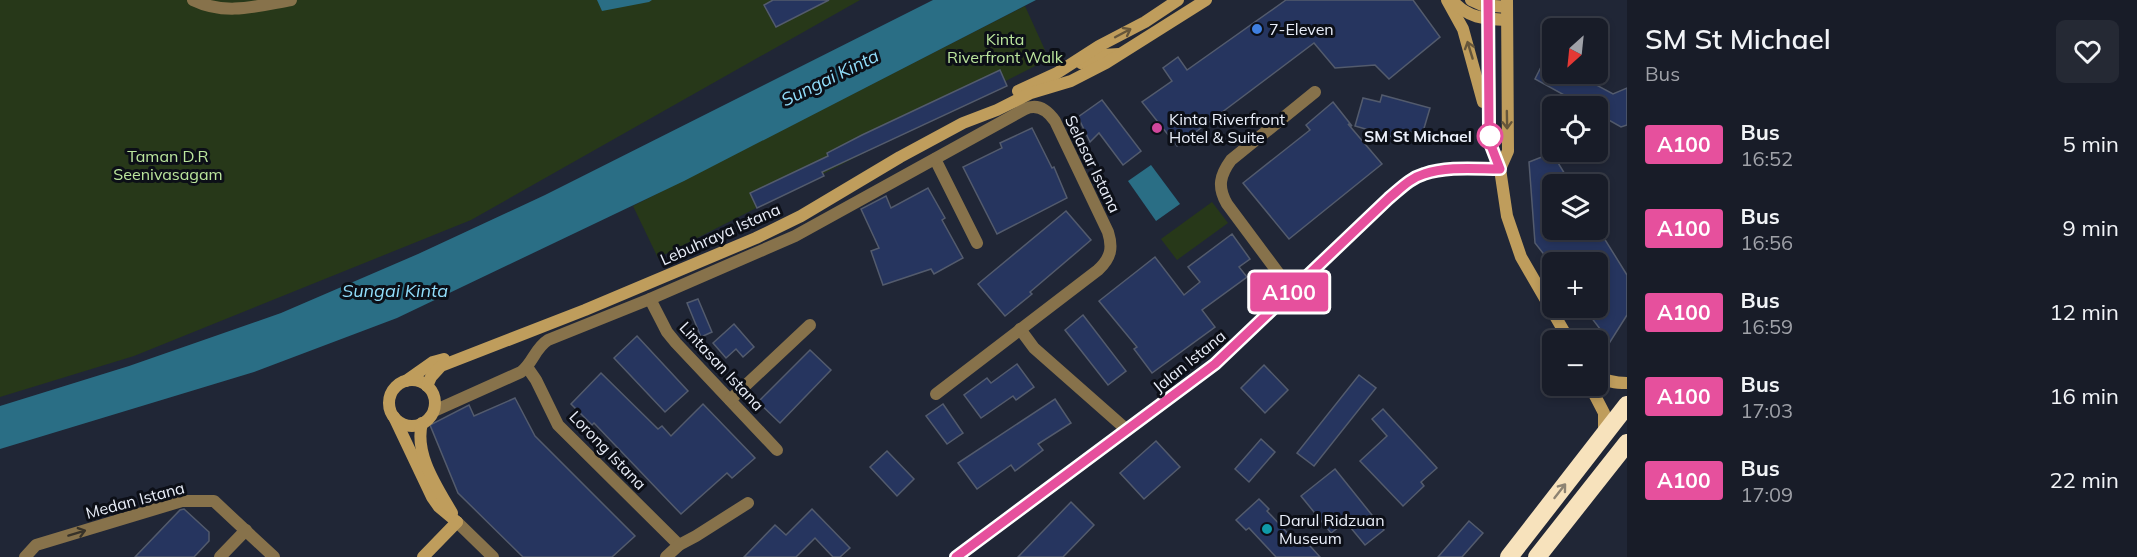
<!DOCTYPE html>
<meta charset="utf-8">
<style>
:root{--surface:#181c28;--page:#252934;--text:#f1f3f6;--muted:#9fa1a8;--line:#363a45}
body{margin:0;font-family:Mulish,sans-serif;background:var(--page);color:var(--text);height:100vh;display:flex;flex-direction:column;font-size:22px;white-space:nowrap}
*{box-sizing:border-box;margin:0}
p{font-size:20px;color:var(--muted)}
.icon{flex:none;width:33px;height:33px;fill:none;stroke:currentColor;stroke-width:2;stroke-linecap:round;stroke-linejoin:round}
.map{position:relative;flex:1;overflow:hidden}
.drawer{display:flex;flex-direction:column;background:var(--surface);width:510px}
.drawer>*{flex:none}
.badge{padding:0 12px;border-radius:4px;font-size:21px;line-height:39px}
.needle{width:39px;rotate:207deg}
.controls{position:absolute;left:1542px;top:18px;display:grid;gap:12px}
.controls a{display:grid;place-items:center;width:66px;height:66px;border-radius:9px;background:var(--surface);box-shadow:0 3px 9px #0003,0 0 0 2px var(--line);font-size:30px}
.map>.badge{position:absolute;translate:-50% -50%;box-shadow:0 0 0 3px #fff}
.round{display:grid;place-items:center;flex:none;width:63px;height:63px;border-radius:9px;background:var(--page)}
.headline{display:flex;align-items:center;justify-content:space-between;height:102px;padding:0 18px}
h1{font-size:28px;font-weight:600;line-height:45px}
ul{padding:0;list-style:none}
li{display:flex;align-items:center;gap:18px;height:84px;padding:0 18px}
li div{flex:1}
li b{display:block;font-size:22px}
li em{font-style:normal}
li .badge{min-width:66px;font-weight:700;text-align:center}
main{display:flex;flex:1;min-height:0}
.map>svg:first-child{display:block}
</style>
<main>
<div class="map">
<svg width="1627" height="557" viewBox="0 0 1627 557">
<rect width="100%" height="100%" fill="#202636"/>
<g fill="#273819">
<polygon points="0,0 860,0 471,220 134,356 0,397"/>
<polygon points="1025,6 1049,59 658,258 633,206"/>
<polygon points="1212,202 1228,223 1177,260 1161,239"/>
</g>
<g fill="#2a6e85">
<polygon points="597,0 652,0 649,2 602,11"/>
<polygon points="933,0 1036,0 684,181 397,318 254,372 0,449 0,406 129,366 281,313 418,254 545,195"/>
<polygon points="1151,165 1180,204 1156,221 1128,181"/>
</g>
<g fill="#26355f" stroke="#535b6d" stroke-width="1.5">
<polygon points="773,0 829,0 776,27 764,5"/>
<polygon points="1286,0 1413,0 1440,37 1389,79 1375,65 1335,68 1314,43 1177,146 1142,102 1172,81 1163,68 1178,57 1187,70"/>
<polygon points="1552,45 1552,74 1576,74 1613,94 1627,88 1627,125 1621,127 1598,114 1598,106 1584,106 1535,79"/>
<polygon points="1000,70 1007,86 822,172 824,176 757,208 750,193 828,156 827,153 862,135"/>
<polygon points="1382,95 1430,108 1422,135 1407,131 1404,140 1355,126 1363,98 1380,102"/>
<polygon points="1102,100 1141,151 1123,165 1099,133 1090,142 1078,117"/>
<polygon points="1333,102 1352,126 1348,124 1382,164 1289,239 1243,183 1310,130 1306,125"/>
<polygon points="1032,128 1052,168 1054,167 1067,198 997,234 963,167 1002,148 1000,143"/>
<polygon points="1552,153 1571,184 1552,184 1552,230 1599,230 1627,275 1627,315 1610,342 1584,308 1598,308 1598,262 1550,262 1535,243 1529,162"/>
<polygon points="928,188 945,218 942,220 963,258 934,274 931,269 883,285 871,251 879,248 861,209 886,196 891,208"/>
<polygon points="1066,211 1091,240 1030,292 1032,294 1005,316 978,284"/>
<polygon points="1232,234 1250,259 1239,267 1247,277 1202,310 1215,327 1152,373 1134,349 1137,347 1099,301 1155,257 1184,295 1200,282 1188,267"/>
<polygon points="698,299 712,332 701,337 687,303"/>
<polygon points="1083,315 1126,371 1108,385 1065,330"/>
<polygon points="734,324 754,347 743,357 736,349 726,358 713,343"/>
<polygon points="637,336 688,391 665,412 614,358"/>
<polygon points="810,350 831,370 780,423 758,402"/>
<polygon points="1017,364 1034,387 1016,400 1013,396 981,418 964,395 987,378 991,383"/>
<polygon points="1264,365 1288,390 1265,413 1241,388"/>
<polygon points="601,373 658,429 662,426 671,436 703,404 755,458 732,478 727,473 681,514 594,423 592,425 571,404"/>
<polygon points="1359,375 1376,388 1314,466 1297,453"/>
<polygon points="515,398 535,436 635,536 612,557 523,557 458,493 430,425 469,405 474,416"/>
<polygon points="1055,399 1071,423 1038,444 1043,450 1015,471 1011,465 977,489 958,463"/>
<polygon points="943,404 963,433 947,444 926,416"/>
<polygon points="1383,409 1437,468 1421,482 1424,486 1403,506 1360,461 1387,436 1372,419"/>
<polygon points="1261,439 1275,452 1249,482 1235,469"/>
<polygon points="1156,441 1180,467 1144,499 1120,473"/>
<polygon points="887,451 914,479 897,496 870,467"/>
<polygon points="1335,469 1384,530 1365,545 1346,522 1331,533 1301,496"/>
<polygon points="1259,499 1269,509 1267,511 1296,542 1302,537 1320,557 1276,557 1249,528 1246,530 1236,520"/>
<polygon points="1071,502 1094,525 1063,557 1018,557"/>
<polygon points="184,509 209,532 209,541 194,557 135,557 180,510"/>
<polygon points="812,509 850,548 840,557 833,557 815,538 796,557 744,557 775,525 786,535"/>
<polygon points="1469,521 1483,533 1462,557 1438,557"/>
</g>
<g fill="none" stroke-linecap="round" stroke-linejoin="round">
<g stroke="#87724b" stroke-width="12">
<path d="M193,0c33,16 64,6 98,0"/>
<polyline points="935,159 977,243"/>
<path d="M1291,290l-64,-86c-10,-17 -7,-29 4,-44l84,-68"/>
<polyline points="650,299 667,332 676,343 777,450"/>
<polyline points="1020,329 1034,348 1127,430"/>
<polyline points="527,367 536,380 558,425 679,545"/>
<polyline points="730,400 810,325"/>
<path d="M434,411l87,-39c12,-9 14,-24 27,-32l102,-41 145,-63 230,-127c13,-6 23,2 30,12l53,111c5,16 3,26 -10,38l-162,124"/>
<polyline points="457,522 493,557"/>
<polyline points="25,557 36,545 182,501 214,501 274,557"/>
<polyline points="220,557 246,530"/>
<polyline points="666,557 679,545 696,536 748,503"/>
</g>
<g stroke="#bf9d5c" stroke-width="12">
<polyline points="1447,0 1463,29 1483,102"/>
<path d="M1452,0c15,18 32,19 55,20"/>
<polyline points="1471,0 1482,5 1507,7"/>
<polyline points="1488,0 1490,143 1500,169 1507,216 1521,257 1569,340"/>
<polyline points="1081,63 1103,55 1119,54"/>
<polyline points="1018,91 1057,73 1099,46 1145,22 1178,0"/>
<polyline points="1500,169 1508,151 1507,0"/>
<path d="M1598,375c8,7 18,8 29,8"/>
<circle cx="412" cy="403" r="23"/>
<polyline points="406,381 433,362 444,359"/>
<polyline points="427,386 431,377 441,366 585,310 756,238 801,216 900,157 963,123 997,110 1031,93 1071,81 1106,63 1206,0"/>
<polyline points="1590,386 1604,413 1604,434"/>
<polyline points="394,417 432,497 439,507 457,522"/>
<path d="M422,423c-8,31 15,64 30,90"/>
<polyline points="423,557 457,522"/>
<path d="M956,557l259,-193 174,-166c11,-9 21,-20 35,-24 23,-8 52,-5 76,-5"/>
</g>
<g stroke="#f7e2bc" stroke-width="18">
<polyline points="1509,557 1627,405"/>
<polyline points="1537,557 1627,443"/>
</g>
</g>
<defs><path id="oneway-shaft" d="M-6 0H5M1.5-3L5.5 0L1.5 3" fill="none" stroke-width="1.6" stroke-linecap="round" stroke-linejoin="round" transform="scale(1.5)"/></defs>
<g stroke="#66563a">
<use href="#oneway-shaft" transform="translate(1123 33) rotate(-28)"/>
<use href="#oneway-shaft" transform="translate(1470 50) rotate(-107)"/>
<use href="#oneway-shaft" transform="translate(1507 120) rotate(89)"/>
</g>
<use stroke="#8d8372" href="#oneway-shaft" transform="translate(1560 491) rotate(-52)"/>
<use stroke="#373229" href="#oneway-shaft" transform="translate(77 533) rotate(-17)"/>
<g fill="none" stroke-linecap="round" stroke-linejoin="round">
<g stroke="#fff" stroke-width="14">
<path id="line" d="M956,557l259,-193 174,-166c11,-9 21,-20 35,-24 23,-8 52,-5 76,-5l-10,-26 -1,-16 -1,-127"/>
</g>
<use href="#line" stroke="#e6509d" stroke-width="9"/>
</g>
<circle fill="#3f7fe0" stroke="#0c0f17" stroke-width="2" cx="1257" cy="29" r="6"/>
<circle fill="#d1479c" stroke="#0c0f17" stroke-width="2" cx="1157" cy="128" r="6"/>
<circle fill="#fff" stroke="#e6509d" stroke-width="3" cx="1490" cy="136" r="12"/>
<circle fill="#0f9aa8" stroke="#0c0f17" stroke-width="2" cx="1267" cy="529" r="6"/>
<g text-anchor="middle" stroke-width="6" stroke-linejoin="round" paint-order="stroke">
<g font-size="16" fill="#e9eef9" stroke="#0c0f17" text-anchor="start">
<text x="1269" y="35">7-Eleven</text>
<text x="1169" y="125">Kinta Riverfront<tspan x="1169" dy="18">Hotel &amp; Suite</tspan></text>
<text x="1279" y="526">Darul Ridzuan<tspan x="1279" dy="18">Museum</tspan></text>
</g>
<g font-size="16" fill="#bbe69d" stroke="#0c0f17">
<text x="1005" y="45">Kinta<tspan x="1005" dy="18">Riverfront Walk</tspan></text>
<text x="168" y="162">Taman D.R<tspan x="168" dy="18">Seenivasagam</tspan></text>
</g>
<g font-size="16" font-weight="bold" fill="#e9eef9" stroke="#0c0f17" text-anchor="end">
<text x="1472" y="142">SM St Michael</text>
</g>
<g font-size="16" fill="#e9eef9" stroke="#0c0f17">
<text transform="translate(1093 164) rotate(64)" y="6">Selasar Istana</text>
<text transform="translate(720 234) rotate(-24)" y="6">Lebuhraya Istana</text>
<text transform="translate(1189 361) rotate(-39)" y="6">Jalan Istana</text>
<text transform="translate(722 366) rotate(47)" y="6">Lintasan Istana</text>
<text transform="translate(608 450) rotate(46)" y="6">Lorong Istana</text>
<text transform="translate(135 500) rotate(-15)" y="6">Medan Istana</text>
</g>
<g font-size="18" font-style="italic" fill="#91ddfa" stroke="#0c0f17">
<text transform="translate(830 78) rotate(-26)" y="6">Sungai Kinta</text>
<text x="395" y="297">Sungai Kinta</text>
</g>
</g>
</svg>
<div class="controls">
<a><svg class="needle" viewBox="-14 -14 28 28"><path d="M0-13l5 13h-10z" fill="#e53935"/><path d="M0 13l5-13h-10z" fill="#9fa1a8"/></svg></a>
<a><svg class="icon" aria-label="locate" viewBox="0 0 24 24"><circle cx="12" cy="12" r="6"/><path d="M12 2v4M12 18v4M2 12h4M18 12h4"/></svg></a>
<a><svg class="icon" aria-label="layers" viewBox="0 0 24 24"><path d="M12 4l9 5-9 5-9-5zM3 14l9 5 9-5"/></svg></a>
<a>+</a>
<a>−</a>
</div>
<b class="badge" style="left:1289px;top:292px;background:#e6509d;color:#fff">A100</b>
</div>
<section class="drawer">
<div class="headline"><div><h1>SM St Michael</h1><p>Bus</p></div><a class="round"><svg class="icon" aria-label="heart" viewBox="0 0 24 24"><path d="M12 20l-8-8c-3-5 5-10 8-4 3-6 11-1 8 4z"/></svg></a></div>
<ul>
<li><span class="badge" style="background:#e6509d;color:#fff">A100</span><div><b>Bus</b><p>16:52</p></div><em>5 min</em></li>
<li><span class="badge" style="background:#e6509d;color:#fff">A100</span><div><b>Bus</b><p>16:56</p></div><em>9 min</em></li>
<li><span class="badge" style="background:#e6509d;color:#fff">A100</span><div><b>Bus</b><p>16:59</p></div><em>12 min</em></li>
<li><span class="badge" style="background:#e6509d;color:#fff">A100</span><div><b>Bus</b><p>17:03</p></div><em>16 min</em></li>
<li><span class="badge" style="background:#e6509d;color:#fff">A100</span><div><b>Bus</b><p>17:09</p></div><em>22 min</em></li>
</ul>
</section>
</main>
